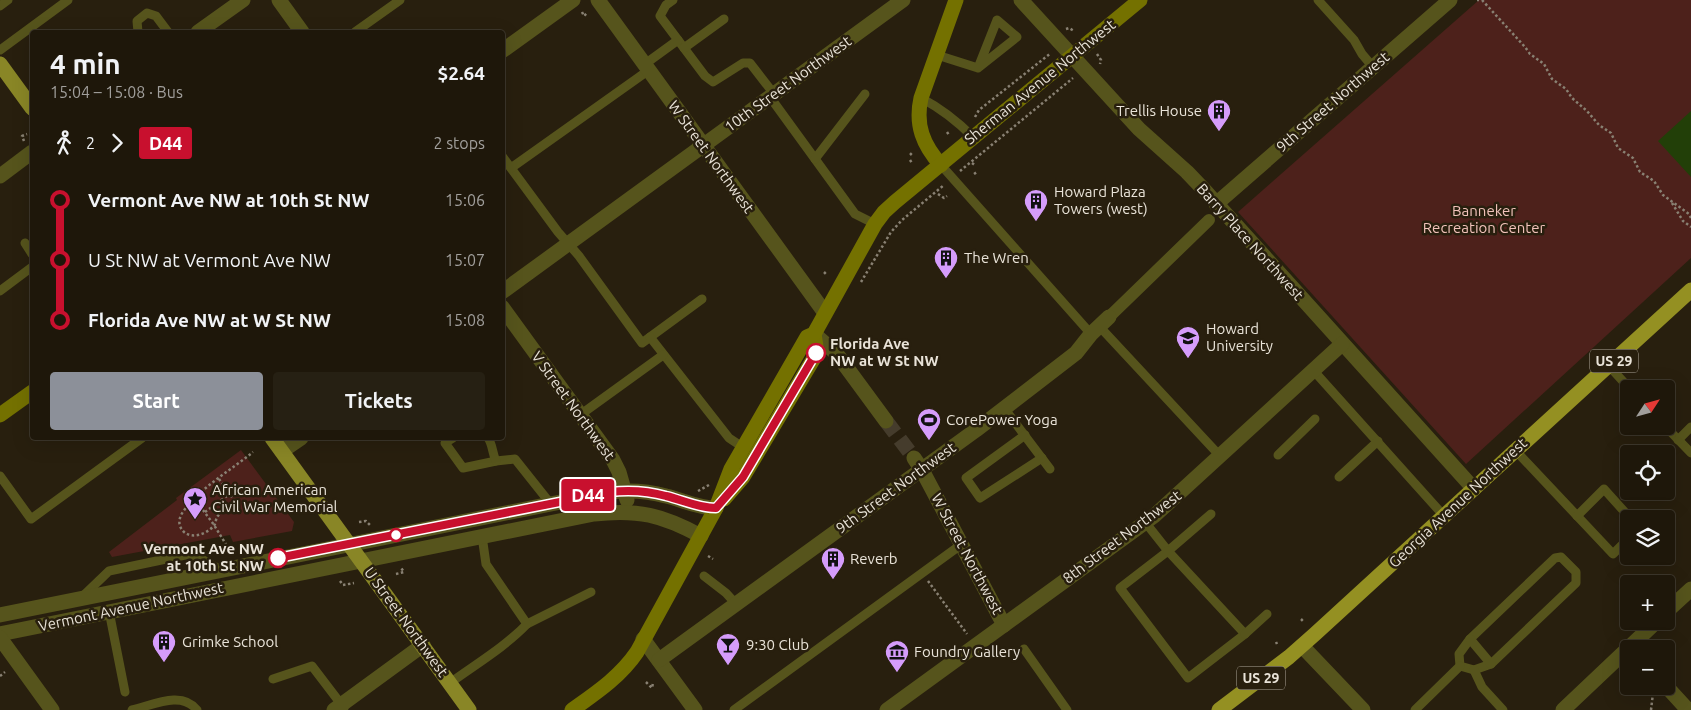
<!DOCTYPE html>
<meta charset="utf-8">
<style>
:root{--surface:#1e170a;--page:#262013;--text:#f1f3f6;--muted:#a19f9c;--line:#3c362b;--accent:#8c9099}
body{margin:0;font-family:Ubuntu,sans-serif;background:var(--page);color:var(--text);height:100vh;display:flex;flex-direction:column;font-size:19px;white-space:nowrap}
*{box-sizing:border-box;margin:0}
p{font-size:16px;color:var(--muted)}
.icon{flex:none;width:28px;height:28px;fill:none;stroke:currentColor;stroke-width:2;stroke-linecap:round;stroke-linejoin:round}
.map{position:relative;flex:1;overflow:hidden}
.drawer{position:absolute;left:30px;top:30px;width:475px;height:410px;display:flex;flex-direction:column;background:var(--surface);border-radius:5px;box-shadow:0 5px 20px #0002,0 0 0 1px var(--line)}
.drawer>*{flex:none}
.badge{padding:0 10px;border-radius:4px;font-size:18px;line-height:32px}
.needle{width:32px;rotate:54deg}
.fabs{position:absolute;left:1620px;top:380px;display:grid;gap:10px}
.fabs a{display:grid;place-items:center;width:55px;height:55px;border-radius:5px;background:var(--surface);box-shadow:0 5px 20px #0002,0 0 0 1px var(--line);font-size:25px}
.map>.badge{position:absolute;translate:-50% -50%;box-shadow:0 0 0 2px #fff}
.legs{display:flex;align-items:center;gap:8px;height:55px;padding:0 20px;font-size:16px}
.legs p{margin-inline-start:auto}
.headline{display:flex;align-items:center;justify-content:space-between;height:85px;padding:0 20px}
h1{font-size:28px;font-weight:700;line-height:38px}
.action{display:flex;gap:10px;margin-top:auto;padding:10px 20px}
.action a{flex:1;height:58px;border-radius:5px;background:var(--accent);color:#fff;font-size:20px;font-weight:700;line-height:58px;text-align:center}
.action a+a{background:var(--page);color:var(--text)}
ul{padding:0 20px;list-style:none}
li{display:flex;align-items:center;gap:18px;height:60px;font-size:19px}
li i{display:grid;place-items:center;width:8px;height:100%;margin:0 6px;background:currentColor}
li i::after{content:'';width:12px;height:12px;margin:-6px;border:4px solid;border-radius:50%;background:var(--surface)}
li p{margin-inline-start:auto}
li:first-child i{background:linear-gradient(#0000 50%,currentColor 0)}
li:last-child i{background:linear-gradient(currentColor 50%,#0000 0)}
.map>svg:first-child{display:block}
</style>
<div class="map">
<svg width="1691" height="710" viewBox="0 0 1691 710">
<rect width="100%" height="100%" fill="#281f0e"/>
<g fill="#4d211b">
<polygon points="1479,0 1691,0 1691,258 1466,464 1238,212"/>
<polygon points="241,450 294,522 292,531 233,542 230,535 112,557 109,552 177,500 176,498"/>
</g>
<polygon fill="#223f08" points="1691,111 1691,177 1658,141"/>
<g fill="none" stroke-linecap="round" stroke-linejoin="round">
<polyline stroke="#453c2c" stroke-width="15" stroke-dasharray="15 8" stroke-linecap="butt" points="886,421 914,458"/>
<g stroke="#898173" stroke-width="2.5" stroke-dasharray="2.5 2.5" stroke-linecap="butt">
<polyline points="1477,0 1479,0"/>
<polyline points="1482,0 1525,47 1530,54 1544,64 1552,79 1566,89 1572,98 1587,111 1599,125 1611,133 1618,148 1633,158 1640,172 1654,181 1663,195 1689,214 1691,218"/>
<polyline points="582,12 584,16 587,13"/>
<polyline points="1066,29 1069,28 1074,31"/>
<polyline points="1097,54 1101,60 1100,64"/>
<polyline points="975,117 979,110 1051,53"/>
<polyline points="947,132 949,135"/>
<polyline points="24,141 22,136 27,134"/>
<polyline points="910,155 912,153"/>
<polyline points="910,160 912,163"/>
<polyline points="972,163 976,166"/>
<polyline points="960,171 1073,78"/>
<polyline points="974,174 977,172"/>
<polyline points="938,194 944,198 947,196"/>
<polyline points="1672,203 1683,221 1691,227"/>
<polyline points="824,272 826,274"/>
<polyline points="861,282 891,232 902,220 944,185"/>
<path d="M219,479l17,24c-6,4 -15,8 -19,14 -1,1 -1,5 -2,7 -7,11 -29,18 -35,2 -2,-6 1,-12 5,-17 18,-23 46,-39 68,-57"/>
<polyline points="698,491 709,485"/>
<polyline points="194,498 214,525 227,546"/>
<polyline points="205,512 235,490"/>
<polyline points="359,522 366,521 370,525"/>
<polyline points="708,556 713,559"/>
<polyline points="396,574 404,572 401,568"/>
<polyline points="340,581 343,585 354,583"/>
<polyline points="928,581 967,634"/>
<polyline points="1301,619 1303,621"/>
<polyline points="1276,642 1277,644"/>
<polyline points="0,676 5,672"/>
<polyline points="646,682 652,688 653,683"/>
<polyline points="1651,710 1653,693"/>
</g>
<g stroke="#56541c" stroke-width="9">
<polyline points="1318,0 1354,40 1362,54 1373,67"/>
<polyline points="0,6 8,0"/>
<polyline points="138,32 137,21 147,13 156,16 168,32"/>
<polyline points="355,32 400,0"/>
<polyline points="678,40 705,76 713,82 743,63 750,63 774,94"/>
<polyline points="684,48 724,19"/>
<polyline points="0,50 68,0"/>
<polyline points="937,55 978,68 1017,37 997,20 978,68"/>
<polyline points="645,64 678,40 660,16 666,5 673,0"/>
<polyline points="770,97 855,214 875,224"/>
<path d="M921,98c21,11 36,23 52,39"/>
<polyline points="502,156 558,232 579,256 642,343 702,299"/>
<polyline points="815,159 865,94"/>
<polyline points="941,165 1091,334"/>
<polyline points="511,168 649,70"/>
<polyline points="25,243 32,254"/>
<polyline points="0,291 32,267"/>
<polyline points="1099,326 1220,456"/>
<polyline points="650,337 729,438 744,448"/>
<polyline points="1609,366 1630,389"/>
<polyline points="1313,370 1444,516"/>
<polyline points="1004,408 1050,469"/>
<polyline points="580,415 663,355"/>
<polyline points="1665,426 1691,453"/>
<polyline points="1025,435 966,478 980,498 1042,458"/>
<polyline points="453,438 445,443 463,468 496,461 515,459 550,503"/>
<path d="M488,438c5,7 4,15 8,23"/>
<polyline points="1678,440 1691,427"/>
<polyline points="1515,450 1613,554 1629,538"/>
<polyline points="1278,455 1315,419"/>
<polyline points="0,476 31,519 142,438"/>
<polyline points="1339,477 1378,441"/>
<polyline points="1577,516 1604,489 1631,519"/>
<polyline points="1145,522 1168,551 1211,514"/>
<polygon points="1168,551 1245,634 1188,678 1120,588"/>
<polyline points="196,556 221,570"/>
<polygon points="1561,557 1576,572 1576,583 1491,664 1474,670 1460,666 1459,654 1470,639 1555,558"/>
<polyline points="704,576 726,593 736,604"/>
<polyline points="83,596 109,571 190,554 196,556 200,574"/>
<polyline points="109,611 125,692"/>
<polyline points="527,624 591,592"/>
<polyline points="1245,634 1267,614"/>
<polyline points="1470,639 1491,664"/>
<polyline points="1024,649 1067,710"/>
<polyline points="1474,670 1482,687 1503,710"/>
<polyline points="273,679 312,666 344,708"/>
<path d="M450,683c26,-19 55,-36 77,-59l-41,-60 -4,-28"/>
<path d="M132,710c21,-5 50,-20 65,0"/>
<polyline points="734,710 962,544"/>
<polyline points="1415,710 1460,666"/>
</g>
<polyline stroke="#56541c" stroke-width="12" points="1109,317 1209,220"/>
<g stroke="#56541c" stroke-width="15">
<polyline points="1021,0 1139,129 1187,172 1207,193 1474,489"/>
<polyline points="198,32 243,0"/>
<polyline points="0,176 32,152"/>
<polyline points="1216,204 1450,0"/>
<polyline points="502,292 903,0"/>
<polyline points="814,334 836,353 886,421"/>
<polyline points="282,451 301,438"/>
<polyline points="914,458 922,470 1004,625"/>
<polyline points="1666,612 1691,589"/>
<polyline points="643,639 695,710"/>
<polyline points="1302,646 1363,710"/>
<polyline points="659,660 976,430 1076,353 1091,334 1109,317"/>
<polyline points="1666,686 1688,710"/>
<polyline points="334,710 423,645"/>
<polyline points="887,710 1154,516 1342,344"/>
<polyline points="1563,710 1657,621"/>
</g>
<g stroke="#56541c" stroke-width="15">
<polyline points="279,0 302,32"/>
<polyline points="598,0 825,313"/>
<polyline points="502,51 573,0"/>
<polyline points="502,307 613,460 619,472 627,500"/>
<path d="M0,615l610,-123c19,-2 38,-1 56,4 17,4 32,12 50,12"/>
<path d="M0,634l594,-120c44,-5 68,1 107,22"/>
<polyline points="0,638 52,710"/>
</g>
<g stroke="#747100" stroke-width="15">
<path d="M941,165c-18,-20 -26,-40 -20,-67l35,-98"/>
<polyline points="0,415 32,392"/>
<polyline points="724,499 743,477 817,353 814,334"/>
<path d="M572,710c24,-17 48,-33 65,-58l79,-144 15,-39 76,-132 7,-3 61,-110 9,-12 11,-10 245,-202"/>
</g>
<g stroke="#898626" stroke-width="15">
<polyline points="0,64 32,108"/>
<polyline points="272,438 469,710"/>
</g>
<polyline stroke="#949022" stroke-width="15" points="1219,710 1289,657 1315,634 1691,290"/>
</g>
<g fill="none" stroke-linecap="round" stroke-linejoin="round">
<g stroke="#fff" stroke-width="11">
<path id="line-1" d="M278,558l332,-66c19,-2 38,-1 56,4 17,4 32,12 50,12l27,-31 73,-124"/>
</g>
<use href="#line-1" stroke="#c8102e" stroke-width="8"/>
</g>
<defs>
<g id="building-pin" transform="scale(1.25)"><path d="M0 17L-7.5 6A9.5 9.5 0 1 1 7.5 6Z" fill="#d59cfb" stroke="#281f0e"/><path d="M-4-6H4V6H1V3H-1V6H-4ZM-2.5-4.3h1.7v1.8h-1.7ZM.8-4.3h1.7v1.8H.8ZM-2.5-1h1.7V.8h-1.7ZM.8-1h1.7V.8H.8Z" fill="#111"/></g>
<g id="university-pin" transform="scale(1.25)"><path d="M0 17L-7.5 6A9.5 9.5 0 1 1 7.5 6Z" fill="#d59cfb" stroke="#281f0e"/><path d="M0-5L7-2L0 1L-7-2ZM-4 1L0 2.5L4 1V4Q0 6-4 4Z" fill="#111"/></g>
<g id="stadium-pin" transform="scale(1.25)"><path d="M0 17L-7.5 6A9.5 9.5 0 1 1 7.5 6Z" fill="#d59cfb" stroke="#281f0e"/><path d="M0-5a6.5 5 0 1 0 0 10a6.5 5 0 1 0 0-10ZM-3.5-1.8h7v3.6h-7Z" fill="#111"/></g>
<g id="sight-pin" transform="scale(1.25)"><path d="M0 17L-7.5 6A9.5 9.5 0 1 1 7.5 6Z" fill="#d59cfb" stroke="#281f0e"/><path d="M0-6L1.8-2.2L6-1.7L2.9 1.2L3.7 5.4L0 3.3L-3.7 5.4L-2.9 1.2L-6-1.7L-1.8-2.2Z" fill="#111"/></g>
<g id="bar-pin" transform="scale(1.25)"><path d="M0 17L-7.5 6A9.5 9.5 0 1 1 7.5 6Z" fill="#d59cfb" stroke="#281f0e"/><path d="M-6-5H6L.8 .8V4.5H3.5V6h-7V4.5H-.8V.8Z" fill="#111"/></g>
<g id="museum-pin" transform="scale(1.25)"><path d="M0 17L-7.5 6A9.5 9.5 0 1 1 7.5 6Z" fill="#d59cfb" stroke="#281f0e"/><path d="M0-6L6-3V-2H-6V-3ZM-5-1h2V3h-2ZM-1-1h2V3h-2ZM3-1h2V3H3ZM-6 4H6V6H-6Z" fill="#111"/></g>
</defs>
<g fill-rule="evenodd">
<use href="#building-pin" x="1219" y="111"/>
<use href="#building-pin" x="1036" y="201"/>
<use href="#building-pin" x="946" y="258"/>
<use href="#university-pin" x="1188" y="338"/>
<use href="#stadium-pin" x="929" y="420"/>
<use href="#sight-pin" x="195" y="499"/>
<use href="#building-pin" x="833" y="559"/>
<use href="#building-pin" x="164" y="642"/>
<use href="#bar-pin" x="728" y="645"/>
<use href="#museum-pin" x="897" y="652"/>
</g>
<g fill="#fff" stroke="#c8102e" stroke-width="2.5">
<circle cx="816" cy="353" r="9"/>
<circle cx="396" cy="535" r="6"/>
<circle cx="278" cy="558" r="9"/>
</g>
<g text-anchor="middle" stroke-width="5" stroke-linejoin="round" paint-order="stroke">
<g fill="#281f0e" stroke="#afa89b" stroke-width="1">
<rect x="1590" y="349.5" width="48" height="23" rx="4"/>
<rect x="1237" y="666.5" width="48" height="23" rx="4"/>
</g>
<g font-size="14" font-weight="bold" fill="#e9e3d8">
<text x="1614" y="366">US 29</text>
<text x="1261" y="683">US 29</text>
</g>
<g font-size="15" fill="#e9e3d8" stroke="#281f0e">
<text transform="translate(1040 82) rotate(-39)" y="5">Sherman Avenue Northwest</text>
<text transform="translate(788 84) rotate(-36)" y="5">10th Street Northwest</text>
<text transform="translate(1333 102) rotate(-41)" y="5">9th Street Northwest</text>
<text transform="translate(711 157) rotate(54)" y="5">W Street Northwest</text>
<text transform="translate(1250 242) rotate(48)" y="5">Barry Place Northwest</text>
<text transform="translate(573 406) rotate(54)" y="5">V Street Northwest</text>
<text transform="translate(896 488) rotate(-36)" y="5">9th Street Northwest</text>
<text transform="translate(1458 503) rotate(-43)" y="5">Georgia Avenue Northwest</text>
<text transform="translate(1122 537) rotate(-37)" y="5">8th Street Northwest</text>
<text transform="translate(967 554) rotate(62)" y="5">W Street Northwest</text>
<text transform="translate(131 607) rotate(-12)" y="5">Vermont Avenue Northwest</text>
<text transform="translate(406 622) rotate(54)" y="5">U Street Northwest</text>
</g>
<g font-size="15" fill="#e9e3d8" stroke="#281f0e" text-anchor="start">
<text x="1202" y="116" text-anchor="end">Trellis House</text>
<text x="1054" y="197">Howard Plaza<tspan x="1054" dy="17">Towers (west)</tspan></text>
<text x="964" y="263">The Wren</text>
<text x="1206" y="334">Howard<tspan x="1206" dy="17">University</tspan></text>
<text x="946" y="425">CorePower Yoga</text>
<text x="212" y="495">African American<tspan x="212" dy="17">Civil War Memorial</tspan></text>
<text x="850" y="564">Reverb</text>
<text x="182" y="647">Grimke School</text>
<text x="746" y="650">9:30 Club</text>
<text x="914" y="657">Foundry Gallery</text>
</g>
<g font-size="15" fill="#f1c2ba" stroke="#281f0e">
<text x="1484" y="216">Banneker<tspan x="1484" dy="17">Recreation Center</tspan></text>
</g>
<g font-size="15" font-weight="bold" fill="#e9e3d8" stroke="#281f0e" text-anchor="start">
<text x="830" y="349">Florida Ave<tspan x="830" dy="17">NW at W St NW</tspan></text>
<text x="264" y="554" text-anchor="end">Vermont Ave NW<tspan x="264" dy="17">at 10th St NW</tspan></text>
</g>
</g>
</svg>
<div class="fabs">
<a><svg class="needle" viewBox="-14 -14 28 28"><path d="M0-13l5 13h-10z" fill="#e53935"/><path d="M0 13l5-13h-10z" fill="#a19f9c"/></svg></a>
<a><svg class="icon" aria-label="locate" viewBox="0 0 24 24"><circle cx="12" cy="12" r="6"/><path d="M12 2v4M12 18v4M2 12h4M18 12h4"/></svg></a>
<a><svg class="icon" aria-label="layers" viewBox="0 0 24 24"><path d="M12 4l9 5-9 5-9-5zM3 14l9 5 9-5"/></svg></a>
<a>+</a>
<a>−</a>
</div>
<b class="badge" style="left:588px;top:495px;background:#c8102e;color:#fff">D44</b>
<section class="drawer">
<div class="headline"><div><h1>4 min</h1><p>15:04 – 15:08 · Bus</p></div><b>$2.64</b></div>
<div class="legs"><svg class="icon" aria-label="walk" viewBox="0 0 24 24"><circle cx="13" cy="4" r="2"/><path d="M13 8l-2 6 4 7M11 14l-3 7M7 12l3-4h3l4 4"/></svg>2<svg class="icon" aria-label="forward" viewBox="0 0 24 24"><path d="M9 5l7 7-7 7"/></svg><b class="badge" style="background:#c8102e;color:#fff">D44</b><p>2 stops</p></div>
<ul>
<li><i style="color:#c8102e"></i><b>Vermont Ave NW at 10th St NW</b><p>15:06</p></li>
<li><i style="color:#c8102e"></i><span>U St NW at Vermont Ave NW</span><p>15:07</p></li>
<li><i style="color:#c8102e"></i><b>Florida Ave NW at W St NW</b><p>15:08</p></li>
</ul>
<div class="action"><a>Start</a><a>Tickets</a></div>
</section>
</div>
